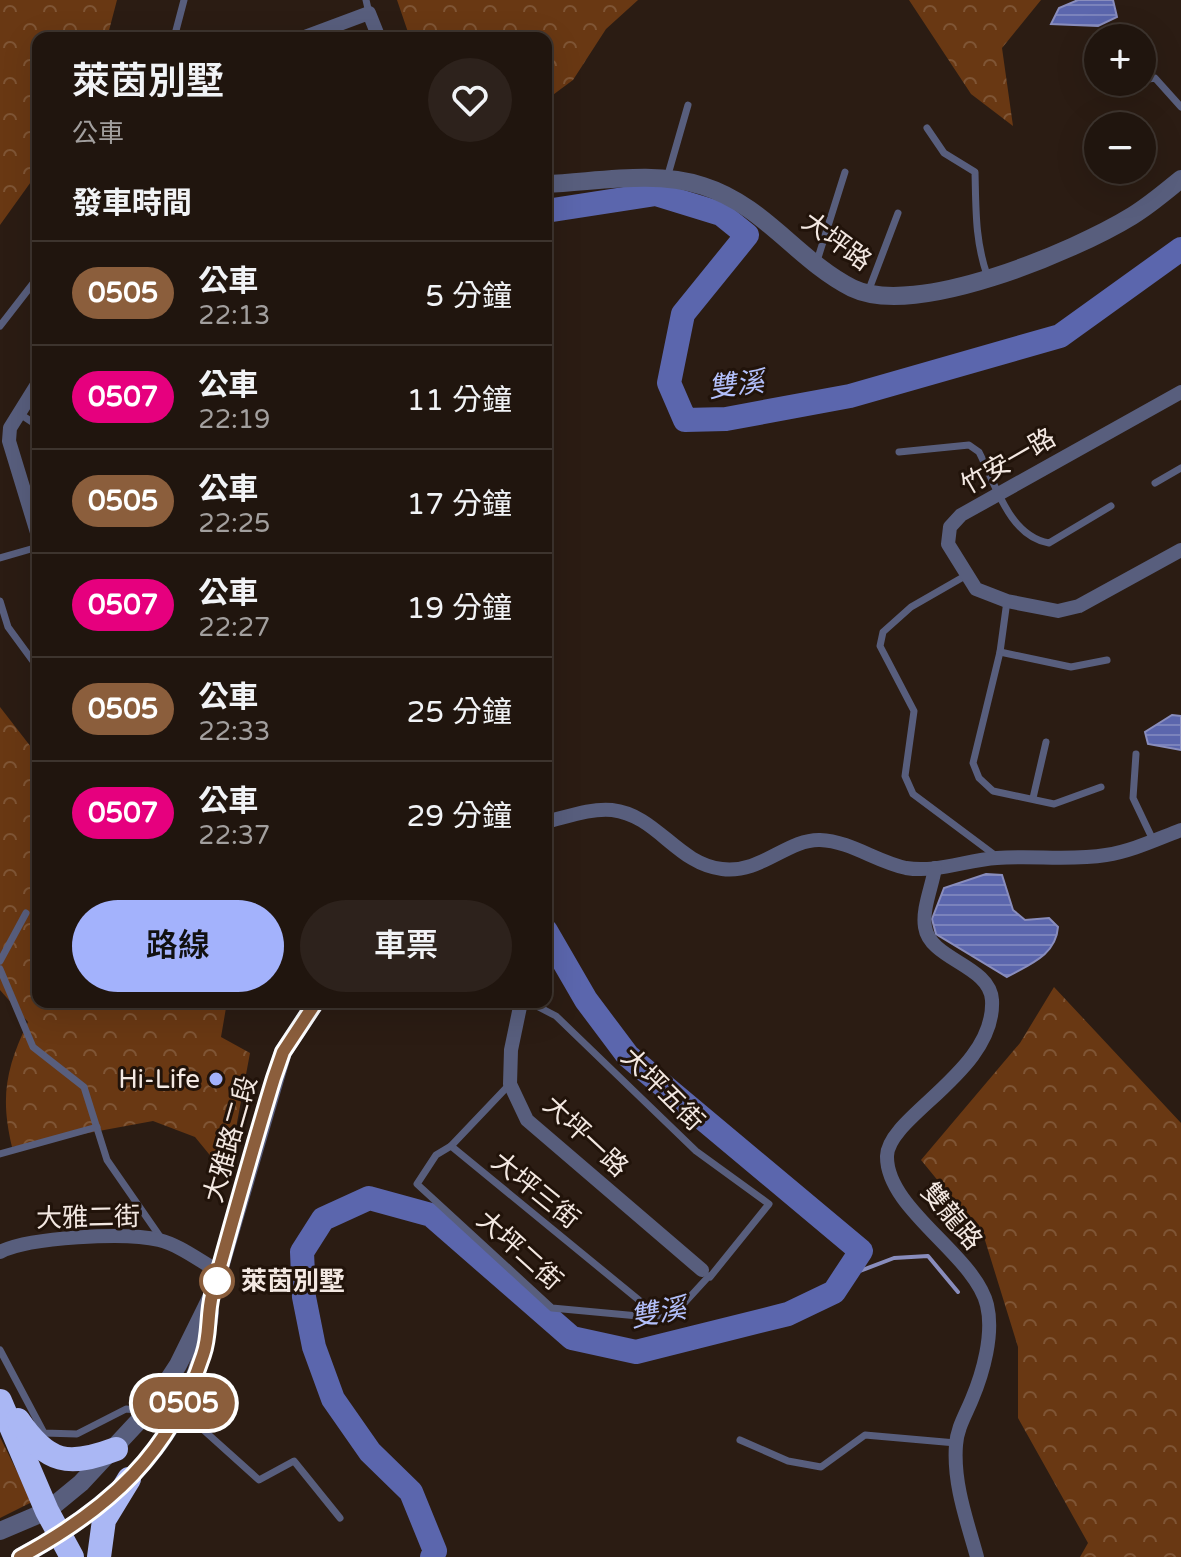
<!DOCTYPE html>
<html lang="zh-TW">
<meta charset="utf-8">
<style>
:root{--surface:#20150e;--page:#2d221c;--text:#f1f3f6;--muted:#a29f9e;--line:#3d342e;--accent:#a3b2fc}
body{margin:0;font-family:"Varela Round","Noto Sans TC",sans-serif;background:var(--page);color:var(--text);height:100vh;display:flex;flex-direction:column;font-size:30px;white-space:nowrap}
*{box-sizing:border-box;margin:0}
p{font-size:26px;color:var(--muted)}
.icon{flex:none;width:44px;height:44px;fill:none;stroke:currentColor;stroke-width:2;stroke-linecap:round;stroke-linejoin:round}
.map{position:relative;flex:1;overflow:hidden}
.sheet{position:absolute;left:32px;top:32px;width:520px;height:976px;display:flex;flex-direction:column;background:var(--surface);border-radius:16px;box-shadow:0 8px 32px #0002,0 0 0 2px var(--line)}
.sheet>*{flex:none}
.badge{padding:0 16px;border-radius:26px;font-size:28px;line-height:52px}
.controls{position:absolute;left:1084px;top:24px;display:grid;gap:16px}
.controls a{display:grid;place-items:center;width:72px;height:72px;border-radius:50%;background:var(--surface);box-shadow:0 8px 32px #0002,0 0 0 2px var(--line);font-size:40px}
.map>.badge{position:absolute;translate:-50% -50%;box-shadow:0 0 0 4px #fff}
h2{padding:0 40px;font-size:30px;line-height:72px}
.round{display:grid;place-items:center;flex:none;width:84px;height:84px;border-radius:42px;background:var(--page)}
.headline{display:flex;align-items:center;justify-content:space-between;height:136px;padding:0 40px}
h1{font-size:38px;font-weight:600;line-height:60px}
.cta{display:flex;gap:16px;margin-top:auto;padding:16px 40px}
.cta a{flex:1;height:92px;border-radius:48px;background:var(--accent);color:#111;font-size:32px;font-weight:600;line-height:92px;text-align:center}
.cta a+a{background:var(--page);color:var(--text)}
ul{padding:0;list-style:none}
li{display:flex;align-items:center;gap:24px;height:104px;padding:0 40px;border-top:2px solid var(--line)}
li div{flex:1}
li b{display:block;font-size:30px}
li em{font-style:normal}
li .badge{min-width:88px;font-weight:700;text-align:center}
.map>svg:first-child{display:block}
</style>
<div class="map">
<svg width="1181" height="1557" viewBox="0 0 1181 1557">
<defs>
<pattern id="forest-crowns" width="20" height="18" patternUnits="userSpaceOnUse" patternTransform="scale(2)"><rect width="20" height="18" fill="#693813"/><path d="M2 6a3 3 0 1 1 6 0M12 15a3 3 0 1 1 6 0" fill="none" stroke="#7f5535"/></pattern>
<pattern id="water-rules" width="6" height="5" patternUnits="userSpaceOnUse" patternTransform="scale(2)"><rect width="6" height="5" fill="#5b66ad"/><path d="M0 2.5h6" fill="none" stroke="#7b83bc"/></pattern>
</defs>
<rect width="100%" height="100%" fill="#2b1c13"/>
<g fill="url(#forest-crowns)">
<polygon points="0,0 117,0 107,38 38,38 38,172 0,225"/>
<polygon points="397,0 638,0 606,29 573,80 546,100 546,38 410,38"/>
<polygon points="909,0 1041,0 1002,48 1013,126 971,94"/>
<path d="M0,707l38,49v246h189l-6,35 29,16 -23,123 -32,-39 -42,-16 -141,26c-12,-50 -6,-79 16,-125l-28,-32z"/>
<polygon points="1054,987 1181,1123 1181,1557 1080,1557 1088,1543 1018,1418 1018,1347 984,1237 921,1160 1020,1043"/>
<polygon points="0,1437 32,1502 0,1518"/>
</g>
<g fill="url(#water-rules)" stroke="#898dbd" stroke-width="2">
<polygon points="1078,0 1113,0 1117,17 1098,26 1051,24 1059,8"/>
<polygon points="1172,715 1181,716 1181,750 1148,744 1145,732"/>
<path d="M986,874l16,1 11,35 12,10 24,-2 9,9c-2,28 -28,37 -51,50l-71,-43 -4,-15 12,-31z"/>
</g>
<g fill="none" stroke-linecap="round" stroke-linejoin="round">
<polyline stroke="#898dbd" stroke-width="4" points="844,1277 894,1258 928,1256 958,1292"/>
<g stroke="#5b66ad" stroke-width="24">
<polyline points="546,211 656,194 721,214 747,235 683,314 669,383 685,420 726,419 850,396 1060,336 1181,249"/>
<polyline points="432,1557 435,1551 411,1492 370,1452 333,1399 314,1347 304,1297 302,1252 323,1219 369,1198 431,1215 572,1338 636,1352 788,1314 834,1292 861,1251 628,1056 586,1000 546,931"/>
</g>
<g stroke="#585e7d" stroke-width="7">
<polyline points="366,0 369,13"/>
<polyline points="174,38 184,0"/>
<polyline points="1142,80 1155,78 1181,107"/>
<polyline points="1106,83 1116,82"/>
<path d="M927,128l17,25 31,19c1,37 0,68 12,103"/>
<polyline points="667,178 688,105"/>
<polyline points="817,261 845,172"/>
<polyline points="868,292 898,213"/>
<polyline points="0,326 38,277"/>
<polyline points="20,414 38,426"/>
<path d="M899,452l70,-7 10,7c17,33 30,84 70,91l62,-37"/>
<polyline points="1155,483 1181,468"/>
<polyline points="0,558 38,547"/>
<polyline points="965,576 911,607 883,632 880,646 914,711 905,776 913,794 996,856"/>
<polyline points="0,601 8,627 38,668"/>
<polyline points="1007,601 1000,652 973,763 979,778 993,791 1054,804 1101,787"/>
<polyline points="1000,652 1071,667 1107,660"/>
<polyline points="1136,754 1133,798 1153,840"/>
<polyline points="1033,798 1046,742"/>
<polyline points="0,961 26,913"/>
<polyline points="0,969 33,1047 84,1087 107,1160 161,1238"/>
<polyline points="529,1002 556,1016 696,1151 769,1204 710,1277"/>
<polyline points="510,1084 451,1146 662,1319"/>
<polyline points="451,1146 436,1155 417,1184 552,1308 660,1318"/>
<polyline points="0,1154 97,1127"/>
<polyline points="662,1319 677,1311 709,1276"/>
<polyline points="0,1350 44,1433 77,1434 126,1409 148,1411 199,1426 259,1480 294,1461 340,1518"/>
<polyline points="740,1440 788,1461 821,1467 865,1435 956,1443"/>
</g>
<g stroke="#585e7d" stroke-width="14">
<polyline points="302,38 369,13 379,38"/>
<polyline points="38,383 10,428 9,441 38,536"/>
<polyline points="1181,392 961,515 950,527 948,544 976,589 1007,601 1058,611 1079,606 1181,550"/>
<path d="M546,822c21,-5 44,-14 66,-12 45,5 65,54 110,59 39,5 65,-30 98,-29 30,1 57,22 86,28 31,5 60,-8 91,-10 36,-3 72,3 109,-3 26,-4 51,-16 75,-25"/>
<path d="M935,868c-3,19 -13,41 -10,59 5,33 65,38 67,73 4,71 -104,116 -105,156 -1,53 88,99 100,149 7,29 -4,68 -15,94 -6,15 -15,29 -16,46 -3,38 11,76 21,112"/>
<polyline points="521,1002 511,1050 510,1084 527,1120 702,1270"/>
<path d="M0,1252c29,-15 126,-20 159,-12 21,5 42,22 61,32"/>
</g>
<g stroke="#585e7d" stroke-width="18">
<path d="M546,184c51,-2 108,-14 157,2 61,19 94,74 149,102 63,31 223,-37 280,-72 18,-11 33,-24 49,-37"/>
<polyline points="0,1531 47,1511 81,1483 148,1411 178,1365 211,1298 283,1052 316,1002"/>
<path d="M20,1557c101,-54 175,-127 190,-244"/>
</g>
<g stroke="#aab7f4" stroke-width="24">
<polyline points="0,1401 47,1511 72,1557"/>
<path d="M18,1420c30,44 50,47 98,29"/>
<polyline points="99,1557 104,1520 129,1479"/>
</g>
</g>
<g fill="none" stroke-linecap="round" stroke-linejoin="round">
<g stroke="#fff" stroke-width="18">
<path id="line" d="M20,1557c89,-48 151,-104 183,-202 7,-19 4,-40 9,-60 20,-72 40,-145 62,-217l9,-26 33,-50"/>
</g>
<use href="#line" stroke="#8b5e3c" stroke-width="12"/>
</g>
<circle fill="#a3b2fc" stroke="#21130a" stroke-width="3" cx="216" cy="1079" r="8"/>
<circle fill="#fff" stroke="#8b5e3c" stroke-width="4" cx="217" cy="1281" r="16"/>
<g text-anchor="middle" stroke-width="6" stroke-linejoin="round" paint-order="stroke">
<g font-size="26" fill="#f3e8e2" stroke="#21130a">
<text transform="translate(837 241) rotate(36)" y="9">大坪路</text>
<text transform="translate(1008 461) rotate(-30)" y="9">竹安一路</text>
<text transform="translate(663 1089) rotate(45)" y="9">大坪五街</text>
<text transform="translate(586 1136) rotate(43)" y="9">大坪一路</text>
<text transform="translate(230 1139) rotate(-74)" y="9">大雅路二段</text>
<text transform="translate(536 1190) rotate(39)" y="9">大坪三街</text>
<text transform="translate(952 1216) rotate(50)" y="9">雙龍路</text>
<text transform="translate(88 1217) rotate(-1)" y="9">大雅二街</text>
<text transform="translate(520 1250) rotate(42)" y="9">大坪二街</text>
</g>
<g font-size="26" fill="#f3e8e2" stroke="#21130a" text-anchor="end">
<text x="200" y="1088">Hi-Life</text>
</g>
<g font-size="26" font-weight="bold" fill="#f3e8e2" stroke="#21130a" text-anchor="start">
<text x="241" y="1290">萊茵別墅</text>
</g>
<g font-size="28" font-style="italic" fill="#b3c0fb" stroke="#21130a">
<text transform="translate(736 384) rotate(-7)" y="10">雙溪</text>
<text transform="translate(658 1312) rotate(-10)" y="10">雙溪</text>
</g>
</g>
</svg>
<div class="controls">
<a>+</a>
<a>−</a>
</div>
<b class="badge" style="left:184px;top:1403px;background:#8b5e3c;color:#fff">0505</b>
<section class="sheet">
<div class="headline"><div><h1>萊茵別墅</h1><p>公車</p></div><a class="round"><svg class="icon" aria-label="heart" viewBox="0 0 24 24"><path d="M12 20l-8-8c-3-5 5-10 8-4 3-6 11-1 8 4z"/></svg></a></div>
<h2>發車時間</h2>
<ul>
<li><span class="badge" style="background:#8b5e3c;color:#fff">0505</span><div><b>公車</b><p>22:13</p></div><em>5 分鐘</em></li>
<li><span class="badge" style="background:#e6007e;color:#fff">0507</span><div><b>公車</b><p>22:19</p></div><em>11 分鐘</em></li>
<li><span class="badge" style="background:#8b5e3c;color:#fff">0505</span><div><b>公車</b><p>22:25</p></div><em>17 分鐘</em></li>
<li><span class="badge" style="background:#e6007e;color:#fff">0507</span><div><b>公車</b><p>22:27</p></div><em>19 分鐘</em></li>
<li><span class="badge" style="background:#8b5e3c;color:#fff">0505</span><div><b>公車</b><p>22:33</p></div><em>25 分鐘</em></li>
<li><span class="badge" style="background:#e6007e;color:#fff">0507</span><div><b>公車</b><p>22:37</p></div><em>29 分鐘</em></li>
</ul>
<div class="cta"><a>路線</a><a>車票</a></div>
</section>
</div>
